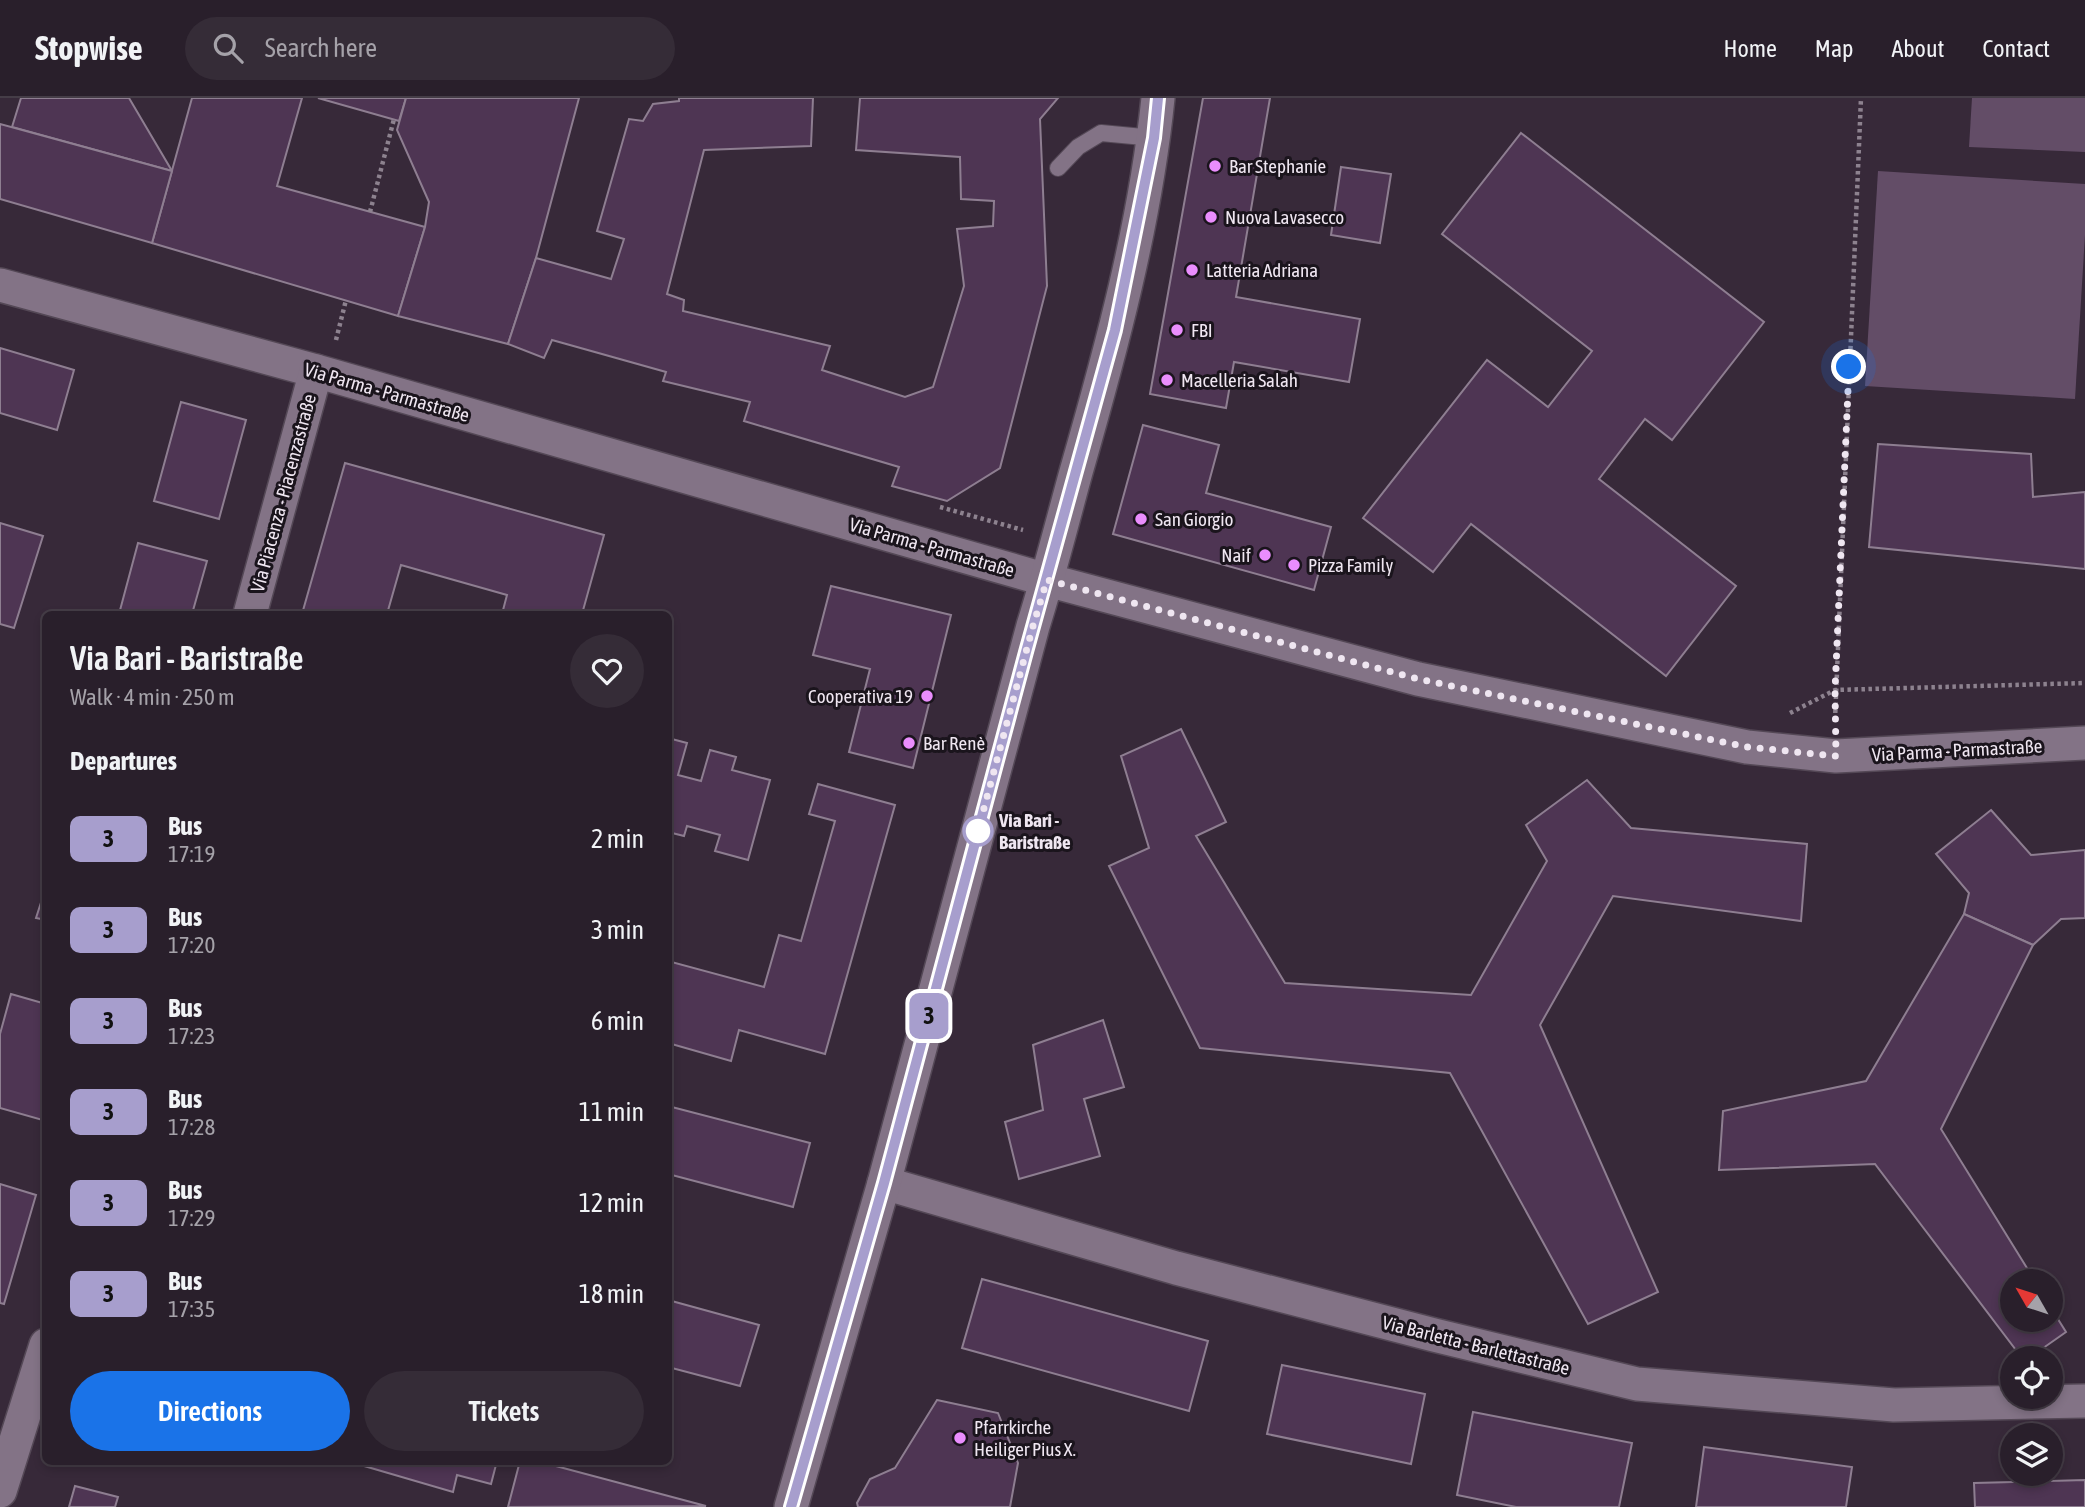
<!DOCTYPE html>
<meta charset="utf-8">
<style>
:root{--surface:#291f2b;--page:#352c37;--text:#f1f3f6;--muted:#a5a2a9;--line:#453d47;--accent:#1a73e8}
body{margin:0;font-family:"Asap Condensed",sans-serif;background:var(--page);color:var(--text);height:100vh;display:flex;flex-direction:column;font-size:26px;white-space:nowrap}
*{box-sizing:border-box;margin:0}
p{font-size:23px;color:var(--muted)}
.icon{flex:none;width:38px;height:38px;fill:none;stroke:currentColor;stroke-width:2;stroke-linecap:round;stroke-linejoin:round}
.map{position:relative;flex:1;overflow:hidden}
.drawer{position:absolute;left:42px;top:513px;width:630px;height:854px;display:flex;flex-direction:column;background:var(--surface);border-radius:10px;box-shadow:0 4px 10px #0003,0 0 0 2px var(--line)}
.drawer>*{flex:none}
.badge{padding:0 14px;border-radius:10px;font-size:24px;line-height:46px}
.needle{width:46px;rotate:309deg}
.controls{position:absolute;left:2000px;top:1171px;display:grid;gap:14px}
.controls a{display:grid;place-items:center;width:63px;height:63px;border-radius:50%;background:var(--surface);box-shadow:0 4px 10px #0003,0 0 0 2px var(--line);font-size:35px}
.you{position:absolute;width:35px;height:35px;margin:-18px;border:5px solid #fff;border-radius:50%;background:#1a73e8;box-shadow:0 0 0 10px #1a73e833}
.map>.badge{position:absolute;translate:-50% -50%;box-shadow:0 0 0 4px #fff}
h2{padding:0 28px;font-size:26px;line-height:63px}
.round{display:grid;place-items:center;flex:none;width:74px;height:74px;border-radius:37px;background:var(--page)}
.headline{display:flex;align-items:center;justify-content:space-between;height:119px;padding:0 28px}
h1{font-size:33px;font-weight:600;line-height:52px}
.cta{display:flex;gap:14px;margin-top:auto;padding:14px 28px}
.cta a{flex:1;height:80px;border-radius:42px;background:var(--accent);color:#fff;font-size:28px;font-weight:600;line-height:80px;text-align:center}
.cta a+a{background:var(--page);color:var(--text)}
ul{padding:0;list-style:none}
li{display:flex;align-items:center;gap:21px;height:91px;padding:0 28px}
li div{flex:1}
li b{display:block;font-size:26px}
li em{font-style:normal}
li .badge{min-width:77px;font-weight:700;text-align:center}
header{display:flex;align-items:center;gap:42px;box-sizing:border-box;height:98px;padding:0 35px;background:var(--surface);border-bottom:2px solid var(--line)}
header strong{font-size:33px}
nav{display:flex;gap:38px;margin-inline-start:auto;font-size:24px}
.search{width:490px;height:63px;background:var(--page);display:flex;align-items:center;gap:18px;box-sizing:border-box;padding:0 24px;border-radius:38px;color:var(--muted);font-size:26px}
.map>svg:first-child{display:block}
</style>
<header>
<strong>Stopwise</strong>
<div class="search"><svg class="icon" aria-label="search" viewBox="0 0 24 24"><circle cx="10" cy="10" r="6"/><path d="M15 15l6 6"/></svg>Search here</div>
<nav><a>Home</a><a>Map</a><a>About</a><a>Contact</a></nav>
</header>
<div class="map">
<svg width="2085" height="1409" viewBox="0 0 2085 1409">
<rect width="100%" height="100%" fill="#372939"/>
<g fill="#634d67">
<polygon points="1972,0 2085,0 2085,54 1969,49"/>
<polygon points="1878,73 2085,86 2085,137 2075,301 1865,288"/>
</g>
<g fill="#4e3553" stroke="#8e7e91" stroke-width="2">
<polygon points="21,0 129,0 172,73 12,29"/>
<polygon points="192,0 302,0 277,88 425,129 398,218 152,145"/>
<polygon points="318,0 406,0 399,23"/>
<polygon points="406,0 579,0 536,160 508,246 398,218 425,129 429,104 397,32"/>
<polygon points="679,0 813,0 811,48 704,52 667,196 684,202 683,213 830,248 822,272 905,299 933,289 964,188 957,131 993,128 994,103 961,101 960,59 856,52 860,0 1058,0 1040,21 1047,188 1000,370 947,403 892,388 899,369 744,323 750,304 663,283 666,274 552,242 544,260 508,246 536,160 611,181 624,141 597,133 629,21 643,23 653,6 679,3"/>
<polygon points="1203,0 1270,0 1236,199 1360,221 1349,284 1234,264 1226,310 1150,296"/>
<polygon points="0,26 172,73 152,145 0,101"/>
<polygon points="1521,35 1764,224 1672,342 1645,321 1599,381 1736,488 1666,578 1471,426 1433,474 1363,420 1487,262 1548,309 1592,253 1442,136"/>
<polygon points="1341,69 1391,76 1380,145 1331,137"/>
<polygon points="0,250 74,272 57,332 0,315"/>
<polygon points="181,304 246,322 219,421 154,403"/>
<polygon points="1143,327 1219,347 1206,395 1331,429 1314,492 1113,436"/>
<polygon points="1878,346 2031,356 2033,399 2085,394 2085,471 1869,449"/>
<polygon points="345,365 604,437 582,516 502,516 507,497 401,467 387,516 302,516"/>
<polygon points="0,425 43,438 14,530 0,526"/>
<polygon points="138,445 207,463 192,516 119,516"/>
<polygon points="831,488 951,517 913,670 849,654 870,571 813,557"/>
<polygon points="1181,631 1226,724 1196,738 1285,885 1471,897 1547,763 1526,727 1587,682 1631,730 1807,746 1801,823 1613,798 1540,927 1658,1194 1588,1226 1450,975 1200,950 1109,768 1149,750 1121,658"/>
<polygon points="668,640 687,645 678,677 701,683 710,652 736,659 732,672 770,682 748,762 715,753 720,737 687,728 684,738 668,734"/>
<polygon points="818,686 895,707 825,956 739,932 731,963 668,945 668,863 764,889 779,837 801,843 835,723 809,716"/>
<polygon points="1991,712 2031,757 2085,752 2085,820 2061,821 2033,847 1964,816 1969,795 1936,756"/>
<polygon points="46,789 46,822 36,820"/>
<polygon points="1964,816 2033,847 1941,1031 2035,1183 2012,1183 2012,1222 2051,1222 2051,1210 2066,1234 2029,1260 2022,1260 1875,1066 1719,1072 1723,1013 1866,983"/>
<polygon points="11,896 46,906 46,1023 0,1010 0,936"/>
<polygon points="1103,922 1124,989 1084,1001 1100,1058 1019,1081 1005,1024 1043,1012 1033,947"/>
<polygon points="668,1008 810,1045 793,1109 668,1076"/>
<polygon points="0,1086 36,1097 4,1206 0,1205"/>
<polygon points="982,1181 1208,1243 1189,1313 962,1250"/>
<polygon points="668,1202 759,1227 740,1288 668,1269"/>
<polygon points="1282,1267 1425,1296 1411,1366 1267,1336"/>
<polygon points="937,1302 998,1315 1018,1365 1010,1409 858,1409 857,1405 870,1381 895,1370"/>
<polygon points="1473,1314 1632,1345 1619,1409 1516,1409 1457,1397"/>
<polygon points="1704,1349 1852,1369 1846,1409 1696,1409"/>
<polygon points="347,1363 497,1363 491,1386 457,1377 453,1394"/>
<polygon points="520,1363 537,1363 706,1408 508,1409"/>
<polygon points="2085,1382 2085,1409 1975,1409 1974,1385"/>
<polygon points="75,1388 118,1399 115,1409 69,1409"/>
</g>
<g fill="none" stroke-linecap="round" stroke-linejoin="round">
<g stroke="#544856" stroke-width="18">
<polyline id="lane" points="1058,70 1078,49 1101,35 1154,40"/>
</g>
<g stroke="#544856" stroke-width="36">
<g id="street">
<polyline points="0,187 316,273 1047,482 1418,581 1747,649 1836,658 2085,645"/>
<polyline points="250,516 316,273"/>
<polyline points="884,1085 1176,1170 1434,1237 1637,1286 1894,1307 2085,1303"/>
<polyline points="0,1393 46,1247"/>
<path d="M791,1409l93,-324 149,-557c16,-51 29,-103 43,-154 35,-122 69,-247 82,-374"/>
</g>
</g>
<g stroke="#8d828f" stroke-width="4.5" stroke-dasharray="3.5 3.5" stroke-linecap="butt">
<polyline points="370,114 394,21"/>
<polyline points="336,242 346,202"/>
<polyline points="940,409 1023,432"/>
<polyline points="1790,615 1835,592 2085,585"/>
<polyline points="1835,622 1861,0"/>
</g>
<use href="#lane" stroke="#837386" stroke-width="16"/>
<use href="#street" stroke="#837386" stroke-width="33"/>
</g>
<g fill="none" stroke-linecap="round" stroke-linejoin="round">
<g stroke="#fff" stroke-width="16">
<polyline id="line" points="791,1409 884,1085 1026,554 1115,232 1154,40 1158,0"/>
</g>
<use href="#line" stroke="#a79ecd" stroke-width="10"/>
<polyline stroke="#efe6f1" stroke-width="7" stroke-dasharray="0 12.6" points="978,733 976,740 1033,528 1047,482 1418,581 1747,649 1836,658 1835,592 1849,269"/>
</g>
<g fill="#ea8dfd" stroke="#1a141c" stroke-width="2.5">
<circle cx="1215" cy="68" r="7"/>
<circle cx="1211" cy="119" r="7"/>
<circle cx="1192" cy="172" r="7"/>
<circle cx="1177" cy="232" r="7"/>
<circle cx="1167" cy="282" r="7"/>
<circle cx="1141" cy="421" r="7"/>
<circle cx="1265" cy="457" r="7"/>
<circle cx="1294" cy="467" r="7"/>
<circle cx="927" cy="598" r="7"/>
<circle cx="909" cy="645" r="7"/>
<circle cx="960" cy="1340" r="7"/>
</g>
<circle fill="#fff" stroke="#a79ecd" stroke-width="3.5" cx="978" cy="733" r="14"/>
<g text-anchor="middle" stroke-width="6" stroke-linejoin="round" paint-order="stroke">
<g font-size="19" fill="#efe6f1" stroke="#1a141c" text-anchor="start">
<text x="1229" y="75">Bar Stephanie</text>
<text x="1225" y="126">Nuova Lavasecco</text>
<text x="1206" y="179">Latteria Adriana</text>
<text x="1191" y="239">FBI</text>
<text x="1181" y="289">Macelleria Salah</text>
<text x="1155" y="428">San Giorgio</text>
<text x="1251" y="464" text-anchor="end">Naif</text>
<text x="1308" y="474">Pizza Family</text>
<text x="913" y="605" text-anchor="end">Cooperativa 19</text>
<text x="923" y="652">Bar Renè</text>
<text x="974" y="1336">Pfarrkirche<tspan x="974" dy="22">Heiliger Pius X.</tspan></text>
</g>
<g font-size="19" fill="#efe6f1" stroke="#1a141c">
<text transform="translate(387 294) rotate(16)" y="7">Via Parma - Parmastraße</text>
<text transform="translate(283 395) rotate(-75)" y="7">Via Piacenza - Piacenzastraße</text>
<text transform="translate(932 449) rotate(16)" y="7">Via Parma - Parmastraße</text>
<text transform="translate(1957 652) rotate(-3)" y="7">Via Parma - Parmastraße</text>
<text transform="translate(1476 1247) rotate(14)" y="7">Via Barletta - Barlettastraße</text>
</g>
<g font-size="19" font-weight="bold" fill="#efe6f1" stroke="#1a141c" text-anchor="start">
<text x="999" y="729">Via Bari -<tspan x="999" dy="22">Baristraße</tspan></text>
</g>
</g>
</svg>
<div class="controls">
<a><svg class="needle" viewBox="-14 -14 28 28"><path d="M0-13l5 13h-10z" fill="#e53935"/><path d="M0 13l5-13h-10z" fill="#a5a2a9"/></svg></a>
<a><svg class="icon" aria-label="locate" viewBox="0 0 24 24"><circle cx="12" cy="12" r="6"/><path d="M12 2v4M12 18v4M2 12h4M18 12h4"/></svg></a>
<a><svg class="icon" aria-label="layers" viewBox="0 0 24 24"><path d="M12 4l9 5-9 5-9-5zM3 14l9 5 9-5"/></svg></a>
</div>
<div class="you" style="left:1849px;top:269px"></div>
<b class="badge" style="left:929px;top:918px;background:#a79ecd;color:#111">3</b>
<section class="drawer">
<div class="headline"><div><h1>Via Bari - Baristraße</h1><p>Walk · 4 min · 250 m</p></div><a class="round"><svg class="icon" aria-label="heart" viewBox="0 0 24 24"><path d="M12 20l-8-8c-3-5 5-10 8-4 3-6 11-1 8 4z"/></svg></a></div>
<h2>Departures</h2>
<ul>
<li><span class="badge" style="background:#a79ecd;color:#111">3</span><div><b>Bus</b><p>17:19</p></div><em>2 min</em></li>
<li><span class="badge" style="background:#a79ecd;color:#111">3</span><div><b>Bus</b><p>17:20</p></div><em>3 min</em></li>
<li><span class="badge" style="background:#a79ecd;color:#111">3</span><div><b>Bus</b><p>17:23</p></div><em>6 min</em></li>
<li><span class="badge" style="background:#a79ecd;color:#111">3</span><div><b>Bus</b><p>17:28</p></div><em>11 min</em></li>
<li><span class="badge" style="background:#a79ecd;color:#111">3</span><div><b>Bus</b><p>17:29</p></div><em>12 min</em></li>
<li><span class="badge" style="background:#a79ecd;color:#111">3</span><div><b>Bus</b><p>17:35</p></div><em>18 min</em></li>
</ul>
<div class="cta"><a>Directions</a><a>Tickets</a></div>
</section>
</div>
